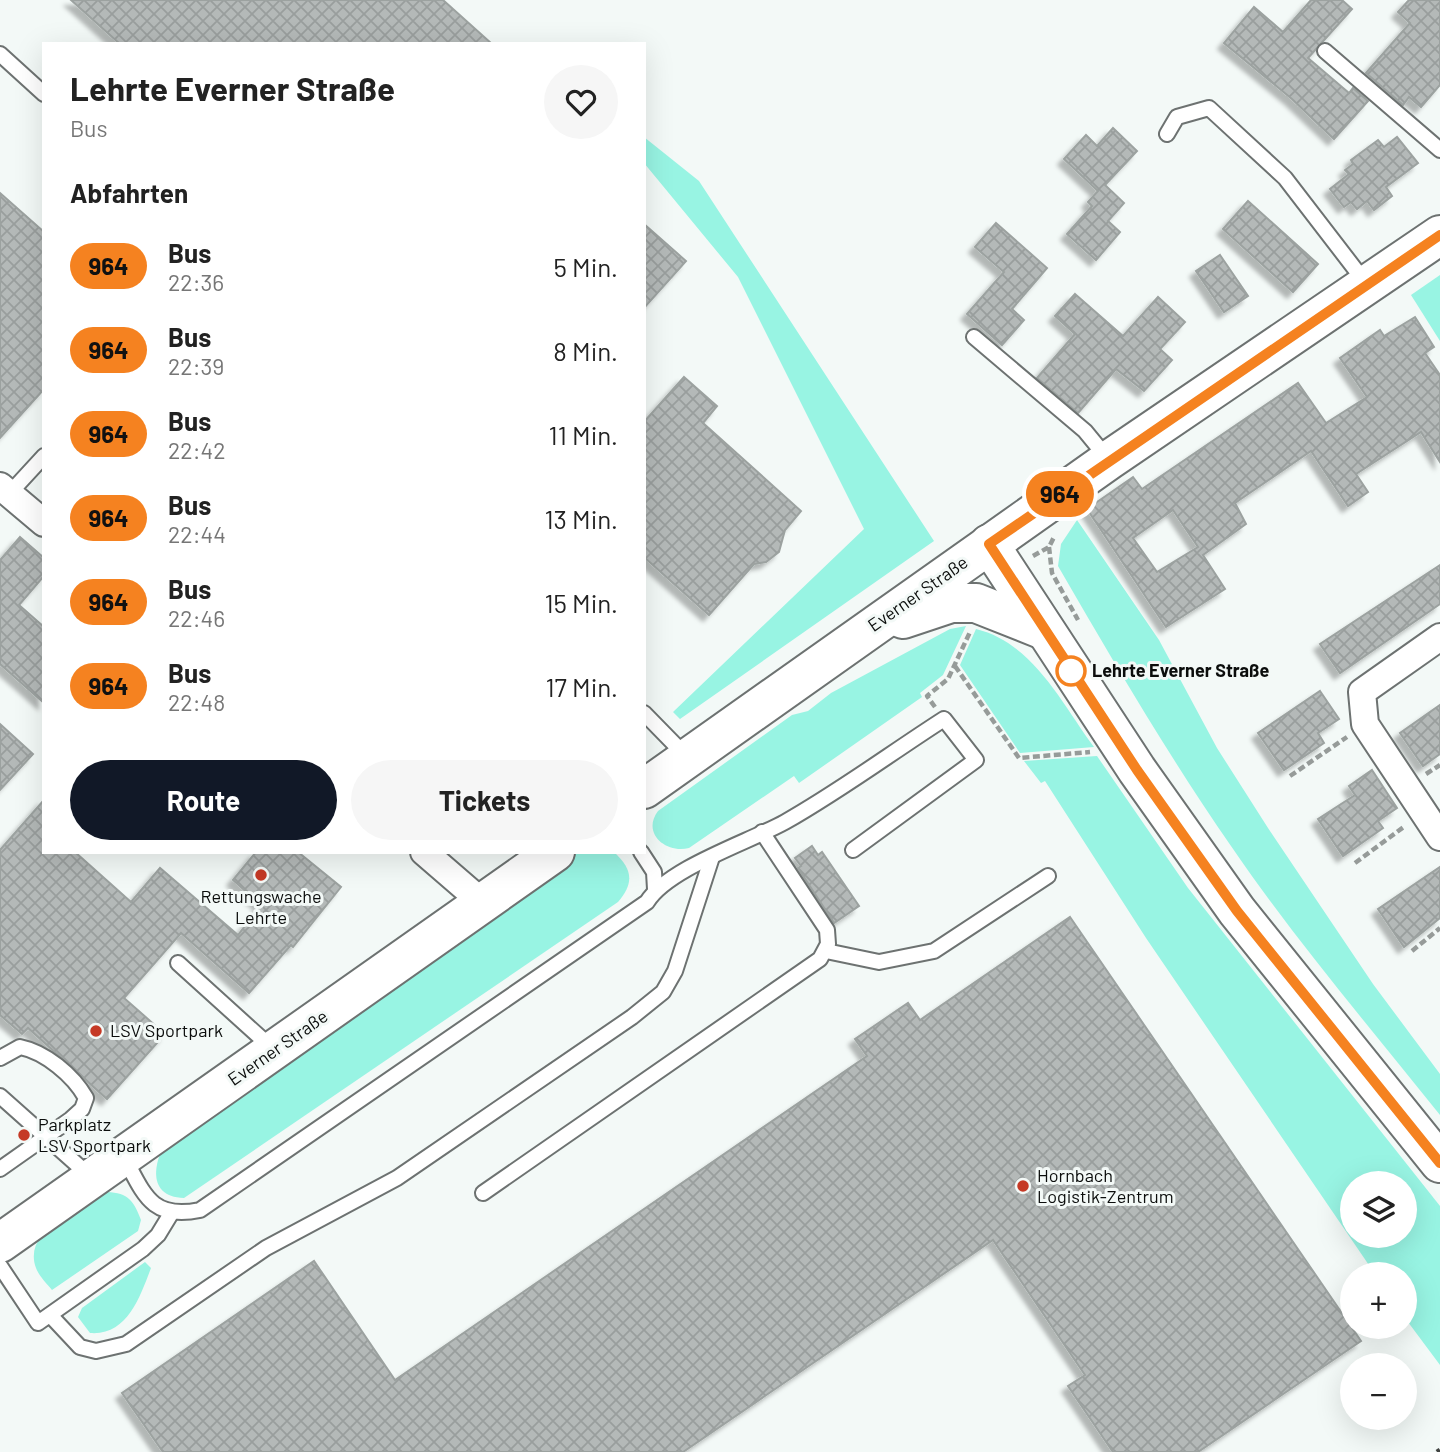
<!DOCTYPE html>
<html lang="de">
<meta charset="utf-8">
<style>
:root{--surface:#fff;--page:#f6f6f6;--text:#222;--muted:#767676;--accent:#111827}
body{margin:0;font-family:Barlow,sans-serif;background:var(--page);color:var(--text);height:100vh;display:flex;flex-direction:column;font-size:26px;white-space:nowrap}
*{box-sizing:border-box;margin:0}
p{font-size:23px;color:var(--muted)}
.icon{flex:none;width:38px;height:38px;fill:none;stroke:currentColor;stroke-width:2;stroke-linecap:round;stroke-linejoin:round}
.map{position:relative;flex:1;overflow:hidden}
.side{position:absolute;left:42px;top:42px;width:604px;height:812px;display:flex;flex-direction:column;background:var(--surface);border-radius:0px;box-shadow:0 7px 28px #0002}
.side>*{flex:none}
.badge{padding:0 14px;border-radius:23px;font-size:24px;line-height:46px}
.fabs{position:absolute;left:1340px;top:1171px;display:grid;gap:14px}
.fabs a{display:grid;place-items:center;width:77px;height:77px;border-radius:50%;background:var(--surface);box-shadow:0 7px 28px #0002;font-size:35px}
.map>.badge{position:absolute;translate:-50% -50%;box-shadow:0 0 0 4px #fff}
h2{padding:0 28px;font-size:26px;line-height:63px}
.round{display:grid;place-items:center;flex:none;width:74px;height:74px;border-radius:37px;background:var(--page)}
.head{display:flex;align-items:center;justify-content:space-between;height:119px;padding:0 28px}
h1{font-size:33px;font-weight:700;line-height:52px}
.cta{display:flex;gap:14px;margin-top:auto;padding:14px 28px}
.cta a{flex:1;height:80px;border-radius:42px;background:var(--accent);color:#fff;font-size:28px;font-weight:700;line-height:80px;text-align:center}
.cta a+a{background:var(--page);color:var(--text)}
ul{padding:0;list-style:none}
li{display:flex;align-items:center;gap:21px;height:84px;padding:0 28px}
li div{flex:1}
li b{display:block;font-size:26px}
li em{font-style:normal}
li .badge{min-width:77px;font-weight:700;text-align:center}
.map>svg:first-child{display:block}
</style>
<div class="map">
<svg width="1440" height="1452" viewBox="0 0 1440 1452">
<defs>
<pattern id="building-cross-hatch" width="8" height="8" patternUnits="userSpaceOnUse" patternTransform="scale(1.75)"><rect width="8" height="8" fill="#b4b9b8"/><path d="M0 0l8 8M0 8l8-8" fill="none" stroke="#999e9d"/></pattern>
<filter id="shadow"><feDropShadow dx="-6" dy="6" stdDeviation="2" flood-color="#0004"/></filter>
</defs>
<rect width="100%" height="100%" fill="#f3f9f7"/>
<g fill="#98f4e3" fill-rule="evenodd">
<polygon points="644,137 699,181 934,541 680,719 673,712 864,529 738,277 644,163"/>
<polygon points="1440,275 1440,341 1411,295"/>
<path d="M1077,520l82,120 58,108 51,80 105,156 67,90v41c-71,-89 -145,-175 -209,-269 -63,-91 -118,-185 -173,-280l3,-22z"/>
<path d="M966,626l-23,49 -23,18 2,4 -123,86 -5,-7 -105,72c-22,6 -48,-14 -31,-37l134,-96 16,-4 23,-18 119,-64z"/>
<path d="M976,629c57,14 85,73 118,118l-74,6 -60,-88z"/>
<path d="M1097,756l91,132 252,318v159l-35,-47v-44h-30l-229,-336 -101,-157 -4,2 -17,-22zM1353,1183h52v53h-52z"/>
<path d="M577,852h37c18,17 21,30 4,50l-434,296c-33,-1 -32,-28 -21,-51z"/>
<path d="M103,1192c23,0 30,6 38,28l-3,11 -86,59c-5,-6 -13,-14 -16,-22 -14,-37 42,-60 67,-76z"/>
<path d="M145,1262l6,6c-11,29 -24,68 -61,65l-12,-16 4,-9z"/>
</g>
<g fill="url(#building-cross-hatch)" stroke="#9ca2a0" stroke-width="2" fill-rule="evenodd" filter="url(#shadow)">
<polygon points="71,0 443,0 492,44 120,44"/>
<polygon points="1311,0 1342,0 1352,9 1308,58 1349,93 1353,88 1368,101 1334,139 1292,99 1224,43 1254,7 1283,32"/>
<polygon points="1409,0 1440,0 1440,85 1421,107 1409,97 1403,105 1366,73 1410,23 1398,12"/>
<polygon points="1113,128 1137,151 1105,185 1124,203 1108,221 1120,232 1096,260 1067,234 1092,206 1088,202 1098,191 1064,159 1086,135 1097,146"/>
<polygon points="1397,137 1418,163 1386,187 1392,196 1374,210 1367,201 1357,209 1351,202 1344,207 1330,189 1349,174 1345,170 1353,164 1351,160 1378,140 1384,147"/>
<polygon points="0,193 44,232 44,389 0,438"/>
<polygon points="1248,201 1318,264 1293,292 1223,229"/>
<polygon points="996,223 1047,268 1012,309 1024,320 1002,345 967,314 1004,272 975,247"/>
<polygon points="644,224 686,261 644,308"/>
<polygon points="1220,255 1248,296 1224,312 1196,271"/>
<polygon points="1075,294 1123,336 1158,297 1185,322 1160,349 1172,360 1144,391 1116,369 1078,413 1037,378 1075,334 1055,316"/>
<path d="M1415,317l19,30 -9,6 15,22v87l-19,-30 -65,42 12,18 -20,14 -37,-55 -76,52 11,21 -43,31 22,34 -59,38 -79,-118 46,-32 9,12 156,-106 28,40 41,-26 -27,-39 40,-28 4,6zM1173,510l25,37 -41,25 -24,-34z"/>
<polygon points="684,377 717,406 703,423 801,511 785,530 779,552 766,562 754,564 709,615 644,557 644,422"/>
<polygon points="20,537 44,558 44,576 19,605 44,627 44,703 0,664 0,560"/>
<polygon points="1440,565 1440,604 1340,673 1320,644"/>
<polygon points="1320,691 1339,719 1318,733 1324,743 1284,770 1258,733"/>
<polygon points="1440,705 1440,754 1423,766 1400,733"/>
<polygon points="0,724 33,754 0,790"/>
<polygon points="1372,770 1397,808 1378,821 1383,828 1343,856 1318,819 1355,795 1349,786"/>
<polygon points="44,800 44,852 75,852 131,902 160,868 238,935 261,905 233,880 256,852 298,852 341,887 293,947 291,945 249,993 181,933 124,998 165,1034 107,1099 28,1028 22,1034 0,1015 0,850"/>
<polygon points="812,846 818,855 822,852 859,906 834,923 798,868 801,866 795,858"/>
<polygon points="1440,867 1440,918 1404,947 1378,909"/>
<polygon points="1070,917 1361,1341 1198,1452 1113,1452 1068,1386 1085,1375 993,1240 683,1452 163,1452 122,1393 314,1261 395,1380 867,1056 855,1039 908,1003 920,1020"/>
</g>
<g fill="none" stroke-linecap="round" stroke-linejoin="round">
<g stroke="#6d7271" stroke-width="18">
<g id="lane">
<polyline points="1325,51 1440,150"/>
<polyline points="0,54 44,94"/>
<polyline points="1167,134 1177,117 1209,108 1285,178 1365,282"/>
<polyline points="974,337 1085,431 1108,459"/>
<polyline points="9,494 44,456"/>
<polyline points="644,713 687,757"/>
<polyline points="641,852 654,872 655,889"/>
<polyline points="826,951 879,962 934,951 1048,876"/>
<polyline points="178,963 273,1049"/>
<path d="M0,1058l20,-11c25,5 53,28 66,51l-4,11 -11,10 -71,50"/>
<polyline points="0,1096 91,1177"/>
<path d="M124,1157c20,37 27,63 76,53l447,-308c21,-34 102,-60 138,-80 55,-31 106,-69 159,-103l32,41 -123,90"/>
<polyline points="483,1193 820,959 828,944 827,930 762,832"/>
<polyline points="0,1266 38,1323 143,1249 158,1235 172,1212"/>
<polyline points="50,1315 80,1347 96,1351 126,1344 266,1248 397,1178 632,1017 663,992 675,971 712,857"/>
</g>
</g>
<g stroke="#6d7271" stroke-width="30">
<g id="street">
<polyline points="0,486 44,523"/>
<polyline points="1440,637 1362,692 1365,724 1440,837"/>
<polyline points="424,852 483,903"/>
</g>
</g>
<g stroke="#6d7271" stroke-width="42">
<g id="secondary">
<polyline points="989,544 1137,770 1237,911 1440,1163"/>
<polyline points="903,619 951,603 976,603 1044,630"/>
<polyline points="644,789 1109,460 1440,235"/>
<polyline points="0,1243 555,852"/>
</g>
</g>
<g stroke="#969b99" stroke-width="4.5" stroke-dasharray="7 3.5" stroke-linecap="butt">
<polyline points="1049,547 1052,573 1078,620"/>
<polyline points="1033,556 1049,547 1054,537"/>
<polyline points="955,666 1019,758 1090,752"/>
<polyline points="935,707 927,696 948,679 970,632"/>
<polyline points="1426,774 1440,765"/>
<polyline points="1290,776 1347,737"/>
<polyline points="1355,863 1405,826"/>
<polyline points="1412,951 1440,928"/>
</g>
<use href="#lane" stroke="#fff" stroke-width="14"/>
<use href="#street" stroke="#fff" stroke-width="26"/>
<use href="#secondary" stroke="#fff" stroke-width="38"/>
<polyline stroke="#414442" stroke-width="5" stroke-dasharray="12 12" stroke-linecap="butt" points="1437,1452 1440,1450"/>
</g>
<g fill="none" stroke-linecap="round" stroke-linejoin="round">
<g stroke="#fff" stroke-width="16">
<polyline id="line" points="1440,235 989,544 1137,770 1237,911 1440,1163"/>
</g>
<use href="#line" stroke="#f58220" stroke-width="10"/>
</g>
<circle fill="#fff" stroke="#f58220" stroke-width="3.5" cx="1071" cy="671" r="14"/>
<g fill="#c53925" stroke="#f3f9f7" stroke-width="2.5">
<circle cx="261" cy="875" r="7"/>
<circle cx="96" cy="1031" r="7"/>
<circle cx="24" cy="1135" r="7"/>
<circle cx="1023" cy="1186" r="7"/>
</g>
<g text-anchor="middle" stroke-width="6" stroke-linejoin="round" paint-order="stroke">
<g font-size="18" fill="#0b0d0c" stroke="#f3f9f7">
<text transform="translate(918 594) rotate(-35)" y="6">Everner Straße</text>
<text transform="translate(278 1048) rotate(-35)" y="6">Everner Straße</text>
</g>
<g font-size="18" font-weight="bold" fill="#0b0d0c" stroke="#f3f9f7" text-anchor="start">
<text x="1092" y="677">Lehrte Everner Straße</text>
</g>
<g font-size="18" fill="#0b0d0c" stroke="#f3f9f7" text-anchor="start">
<text x="261" y="903" text-anchor="middle">Rettungswache<tspan x="261" dy="21">Lehrte</tspan></text>
<text x="110" y="1037">LSV Sportpark</text>
<text x="38" y="1131">Parkplatz<tspan x="38" dy="21">LSV Sportpark</tspan></text>
<text x="1037" y="1182">Hornbach<tspan x="1037" dy="21">Logistik-Zentrum</tspan></text>
</g>
</g>
</svg>
<div class="fabs">
<a><svg class="icon" aria-label="layers" viewBox="0 0 24 24"><path d="M12 4l9 5-9 5-9-5zM3 14l9 5 9-5"/></svg></a>
<a>+</a>
<a>−</a>
</div>
<b class="badge" style="left:1060px;top:494px;background:#f58220;color:#111">964</b>
<section class="side">
<div class="head"><div><h1>Lehrte Everner Straße</h1><p>Bus</p></div><a class="round"><svg class="icon" aria-label="heart" viewBox="0 0 24 24"><path d="M12 20l-8-8c-3-5 5-10 8-4 3-6 11-1 8 4z"/></svg></a></div>
<h2>Abfahrten</h2>
<ul>
<li><span class="badge" style="background:#f58220;color:#111">964</span><div><b>Bus</b><p>22:36</p></div><em>5 Min.</em></li>
<li><span class="badge" style="background:#f58220;color:#111">964</span><div><b>Bus</b><p>22:39</p></div><em>8 Min.</em></li>
<li><span class="badge" style="background:#f58220;color:#111">964</span><div><b>Bus</b><p>22:42</p></div><em>11 Min.</em></li>
<li><span class="badge" style="background:#f58220;color:#111">964</span><div><b>Bus</b><p>22:44</p></div><em>13 Min.</em></li>
<li><span class="badge" style="background:#f58220;color:#111">964</span><div><b>Bus</b><p>22:46</p></div><em>15 Min.</em></li>
<li><span class="badge" style="background:#f58220;color:#111">964</span><div><b>Bus</b><p>22:48</p></div><em>17 Min.</em></li>
</ul>
<div class="cta"><a>Route</a><a>Tickets</a></div>
</section>
</div>
